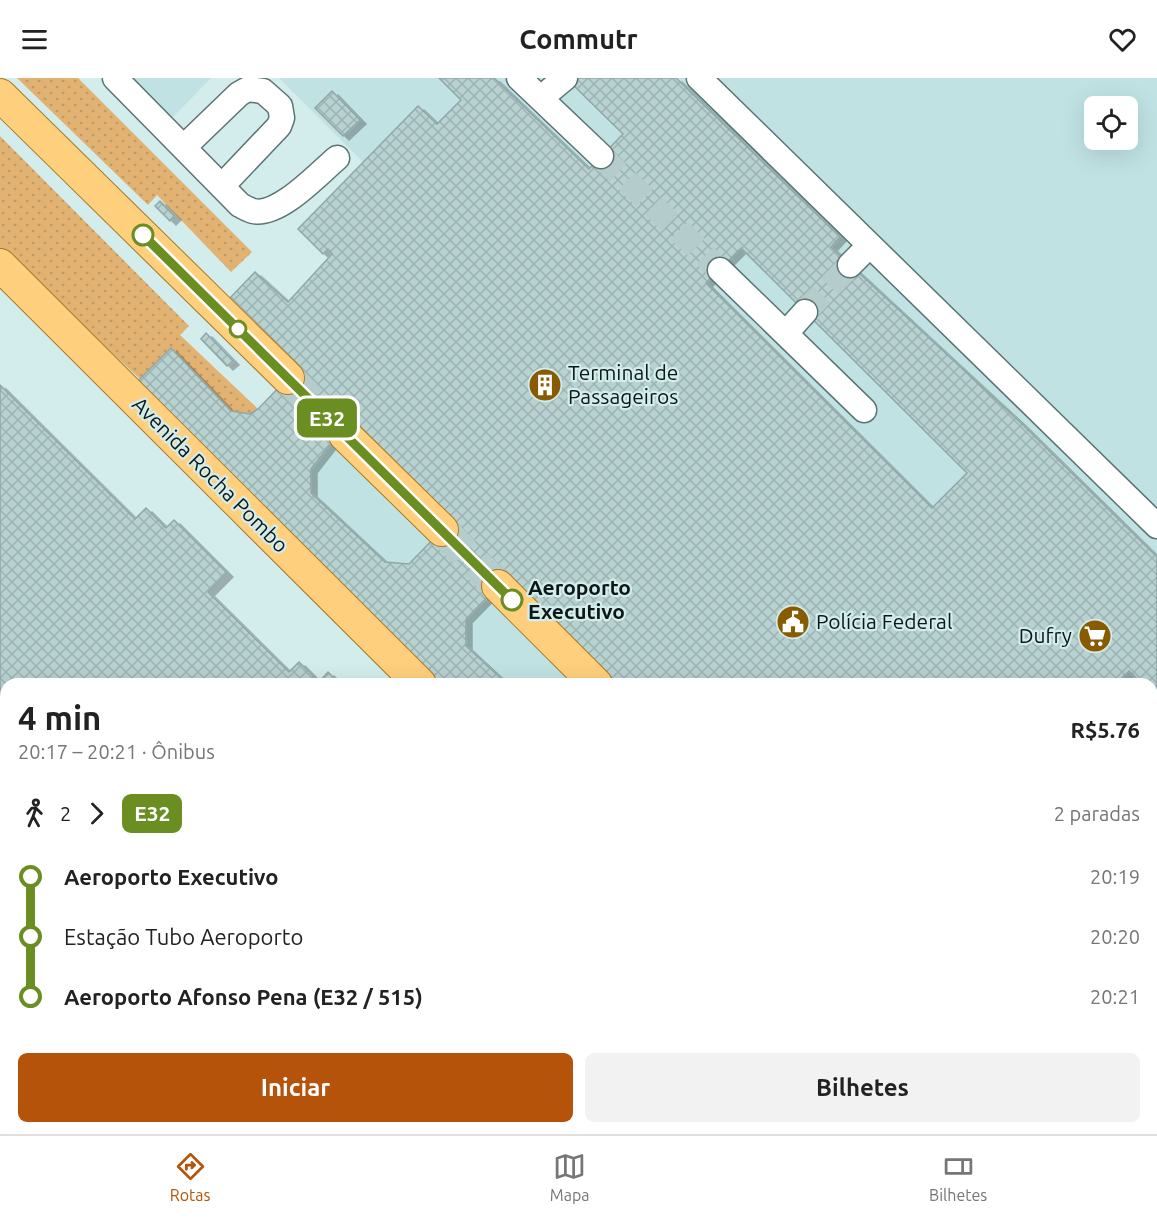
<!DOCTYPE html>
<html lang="pt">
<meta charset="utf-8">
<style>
:root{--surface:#fff;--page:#f2f2f2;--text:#222;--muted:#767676;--line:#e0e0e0;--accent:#b45309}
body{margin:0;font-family:Ubuntu,sans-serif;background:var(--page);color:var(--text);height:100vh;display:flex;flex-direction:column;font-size:22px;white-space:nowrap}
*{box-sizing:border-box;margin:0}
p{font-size:20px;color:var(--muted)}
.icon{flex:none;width:33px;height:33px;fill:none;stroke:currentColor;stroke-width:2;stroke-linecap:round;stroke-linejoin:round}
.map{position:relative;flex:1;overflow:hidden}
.sheet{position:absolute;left:0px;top:600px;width:1158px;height:456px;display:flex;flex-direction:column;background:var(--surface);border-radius:18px 18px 0 0;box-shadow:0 6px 24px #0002}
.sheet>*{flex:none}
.badge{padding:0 12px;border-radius:9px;font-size:21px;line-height:39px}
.tools{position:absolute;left:1084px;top:18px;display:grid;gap:12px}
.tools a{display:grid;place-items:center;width:54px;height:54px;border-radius:9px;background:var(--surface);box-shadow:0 6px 24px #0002;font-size:30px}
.map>.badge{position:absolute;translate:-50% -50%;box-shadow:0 0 0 3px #fff}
.legs{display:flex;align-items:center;gap:9px;height:66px;padding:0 18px;font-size:20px}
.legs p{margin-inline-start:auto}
.overview{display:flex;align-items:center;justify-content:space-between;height:102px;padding:0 18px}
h1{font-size:33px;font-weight:700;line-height:45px}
.primary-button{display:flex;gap:12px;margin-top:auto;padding:12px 18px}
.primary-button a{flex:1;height:69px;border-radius:9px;background:var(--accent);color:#fff;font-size:24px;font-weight:700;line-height:69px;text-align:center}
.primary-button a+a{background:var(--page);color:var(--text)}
ul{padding:0 18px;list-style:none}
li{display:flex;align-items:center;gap:21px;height:60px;font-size:22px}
li i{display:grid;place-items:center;width:9px;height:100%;margin:0 8px;background:currentColor}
li i::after{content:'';width:15px;height:15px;margin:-8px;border:4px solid;border-radius:50%;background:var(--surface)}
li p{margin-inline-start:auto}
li:first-child i{background:linear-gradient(#0000 50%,currentColor 0)}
li:last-child i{background:linear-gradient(currentColor 50%,#0000 0)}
header{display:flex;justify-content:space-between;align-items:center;height:78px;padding:0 18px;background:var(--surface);font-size:27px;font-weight:700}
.tab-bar{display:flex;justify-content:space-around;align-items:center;height:84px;border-top:2px solid var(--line);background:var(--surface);font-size:16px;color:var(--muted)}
.tab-bar a{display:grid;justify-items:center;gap:3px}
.tab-bar .selected{color:var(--accent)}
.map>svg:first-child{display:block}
</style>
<header><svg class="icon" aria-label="menu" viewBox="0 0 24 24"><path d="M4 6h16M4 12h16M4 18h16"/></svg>Commutr<svg class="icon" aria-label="heart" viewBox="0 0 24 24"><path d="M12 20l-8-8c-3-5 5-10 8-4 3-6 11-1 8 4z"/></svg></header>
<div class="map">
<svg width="1157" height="1056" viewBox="0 0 1157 1056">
<defs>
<pattern id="grass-dots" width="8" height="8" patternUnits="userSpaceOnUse" patternTransform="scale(1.5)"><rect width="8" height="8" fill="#e1b272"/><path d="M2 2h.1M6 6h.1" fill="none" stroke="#c09862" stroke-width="1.8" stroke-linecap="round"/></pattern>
<pattern id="building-cross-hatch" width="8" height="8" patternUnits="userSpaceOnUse" patternTransform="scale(1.5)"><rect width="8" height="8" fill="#b8d1d1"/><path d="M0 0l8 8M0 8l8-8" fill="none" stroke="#9db3b3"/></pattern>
<filter id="shadow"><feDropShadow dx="6" dy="4" stdDeviation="0" flood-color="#0004"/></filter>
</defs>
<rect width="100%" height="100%" fill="#d3ecec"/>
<g fill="#c0e2e3" fill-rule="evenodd">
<polygon points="132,0 211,0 172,40"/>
<path d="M279,0h878v1056h-64l-6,-6h65v-444h-732l-280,-305 31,-31 60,63 27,-2 30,-31 -61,-77 28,-29 33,30 44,-47 -4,-6 -5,5 -25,-25 65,-67zM1095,28h33v34h-33z"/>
</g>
<g fill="url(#grass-dots)">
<polygon points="17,0 78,0 252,174 231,194 157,117 148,127"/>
<polygon points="0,58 189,248 180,257 258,331 250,336 231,333 171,270 140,301 0,170"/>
<polygon points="781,1050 881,1050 879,1056 781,1056"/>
<polygon points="919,1050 967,1050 960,1056 919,1056"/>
<polygon points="999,1050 1087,1050 1093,1056 993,1056"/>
</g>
<g fill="url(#building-cross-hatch)" stroke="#8fa7a7" stroke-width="1.5" fill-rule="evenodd" filter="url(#shadow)">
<path d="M439,0h55l95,91 34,-35 -57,-56h110l164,159 -9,10 190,176 136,134v142l-5,-5v-10h-10l-13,-13 -13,13h-502l-106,-108 -42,43v27l41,38h-87l-293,-292 44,-44 60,63 19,3 8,-5 30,-31 -61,-77 28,-29 33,30 44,-48 -4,-5 -5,5 -25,-25 120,-123 19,18 24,-24zM741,170l226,225 -35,35 -226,-225zM350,348l92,104 -33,34 -24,-2 -74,-69v-24l18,-23z"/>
<polygon points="332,13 360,42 343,58 315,30"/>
<polygon points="160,123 175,138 170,143 155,128"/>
<polygon points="206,255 233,283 227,288 201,261"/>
<polygon points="0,307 135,441 146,430 166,450 174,442 227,495 208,514 289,594 299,584 319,604 328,594 340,606 6,606 6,680 0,674"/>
<polygon points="1157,881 1157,947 1152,952 1152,886"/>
<polygon points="378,1050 538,1050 531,1056 384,1056"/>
</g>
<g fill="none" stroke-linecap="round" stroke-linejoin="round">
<g stroke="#b5cccc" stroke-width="24" stroke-dasharray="24 12" stroke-linecap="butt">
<polyline points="601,78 720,192"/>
<polyline points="805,234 850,187"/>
</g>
<g stroke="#b5cccc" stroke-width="32" stroke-dasharray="32 16" stroke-linecap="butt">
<polyline points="288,300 345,357"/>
<polyline points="442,452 498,508"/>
</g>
<g stroke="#5c7373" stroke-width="27">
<g id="minor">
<path d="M115,0l125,127c4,2 9,5 13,6 26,6 66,-38 84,-53"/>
<polyline points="519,0 601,78"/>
<polyline points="699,0 1157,448"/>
<polyline points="541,20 565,0"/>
<polyline points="184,69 239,16 248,11 263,13 280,28 282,40 279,48 222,108"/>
<polyline points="850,187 869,168"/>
<polyline points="720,192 864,332"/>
<polyline points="786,255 805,234"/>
<polyline points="1152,649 1157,652"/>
<polyline points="1152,755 1157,749"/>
<polyline points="1152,872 1157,867"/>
<polyline points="973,1056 979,1050"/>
</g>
</g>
<g stroke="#a97a21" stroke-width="34">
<g id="major">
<polyline points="0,17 288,300"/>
<polyline points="0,187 420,606"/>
<polyline points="345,357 442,452"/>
<polyline points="498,508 596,606"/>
<polyline points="763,1056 764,1050"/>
<polyline points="900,1056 901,1050"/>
</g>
</g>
<use href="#minor" stroke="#fff" stroke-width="24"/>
<use href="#major" stroke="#fecf7d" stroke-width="32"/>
</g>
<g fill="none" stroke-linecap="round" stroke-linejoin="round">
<g stroke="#fff" stroke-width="14">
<polyline id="line-1" points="143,157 512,522"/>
</g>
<use href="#line-1" stroke="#6b8e23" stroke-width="9"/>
</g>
<defs>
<g id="building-disc" transform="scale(1.725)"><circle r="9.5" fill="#895b00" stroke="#d3ecec"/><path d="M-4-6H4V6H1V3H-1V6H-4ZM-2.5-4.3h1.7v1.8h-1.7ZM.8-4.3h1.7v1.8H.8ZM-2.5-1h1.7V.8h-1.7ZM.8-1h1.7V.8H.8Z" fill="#fff"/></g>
<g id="civic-disc" transform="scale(1.725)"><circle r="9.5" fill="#895b00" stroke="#d3ecec"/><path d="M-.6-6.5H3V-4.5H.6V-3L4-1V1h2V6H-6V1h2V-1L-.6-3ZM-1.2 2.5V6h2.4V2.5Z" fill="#fff"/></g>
<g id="supermarket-disc" transform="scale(1.725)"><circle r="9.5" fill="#895b00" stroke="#d3ecec"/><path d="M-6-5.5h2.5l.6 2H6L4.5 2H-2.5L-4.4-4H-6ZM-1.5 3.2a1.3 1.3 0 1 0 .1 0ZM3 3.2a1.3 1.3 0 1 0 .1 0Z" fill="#fff"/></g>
</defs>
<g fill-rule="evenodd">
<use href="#building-disc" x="545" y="307"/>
<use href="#civic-disc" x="793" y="544"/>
<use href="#supermarket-disc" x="1095" y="558"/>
</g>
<g fill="#fff" stroke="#6b8e23" stroke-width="3">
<circle cx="143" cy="157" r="10"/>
<circle cx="238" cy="251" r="8"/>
<circle cx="512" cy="522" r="10"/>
</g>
<g text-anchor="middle" stroke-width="4.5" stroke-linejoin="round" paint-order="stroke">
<g font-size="21" fill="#0e1717" stroke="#d3ecec" text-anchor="start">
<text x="568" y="302">Terminal de<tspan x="568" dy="24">Passageiros</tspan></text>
<text x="816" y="551">Polícia Federal</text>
<text x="1072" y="565" text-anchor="end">Dufry</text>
</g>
<g font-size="21" fill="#0e1717" stroke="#d3ecec">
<text transform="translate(210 397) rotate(45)" y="7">Avenida Rocha Pombo</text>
</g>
<g font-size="21" font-weight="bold" fill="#0e1717" stroke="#d3ecec" text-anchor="start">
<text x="528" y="517">Aeroporto<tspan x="528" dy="24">Executivo</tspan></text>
</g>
</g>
</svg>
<div class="tools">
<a><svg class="icon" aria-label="locate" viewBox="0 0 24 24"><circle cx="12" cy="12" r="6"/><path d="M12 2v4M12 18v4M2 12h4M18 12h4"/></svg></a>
</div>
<b class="badge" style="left:327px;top:340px;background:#6b8e23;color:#fff">E32</b>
<section class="sheet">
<div class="overview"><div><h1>4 min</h1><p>20:17 – 20:21 · Ônibus</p></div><b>R$5.76</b></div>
<div class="legs"><svg class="icon" aria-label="walk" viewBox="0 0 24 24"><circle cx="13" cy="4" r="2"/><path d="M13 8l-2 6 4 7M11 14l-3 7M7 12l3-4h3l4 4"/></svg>2<svg class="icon" aria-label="forward" viewBox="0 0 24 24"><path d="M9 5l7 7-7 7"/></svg><b class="badge" style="background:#6b8e23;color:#fff">E32</b><p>2 paradas</p></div>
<ul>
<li><i style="color:#6b8e23"></i><b>Aeroporto Executivo</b><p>20:19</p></li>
<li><i style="color:#6b8e23"></i><span>Estação Tubo Aeroporto</span><p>20:20</p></li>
<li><i style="color:#6b8e23"></i><b>Aeroporto Afonso Pena (E32 / 515)</b><p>20:21</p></li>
</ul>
<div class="primary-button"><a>Iniciar</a><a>Bilhetes</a></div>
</section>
</div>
<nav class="tab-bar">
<a class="selected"><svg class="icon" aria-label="directions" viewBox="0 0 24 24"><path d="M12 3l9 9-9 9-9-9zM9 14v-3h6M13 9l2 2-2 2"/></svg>Rotas</a>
<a><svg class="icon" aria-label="map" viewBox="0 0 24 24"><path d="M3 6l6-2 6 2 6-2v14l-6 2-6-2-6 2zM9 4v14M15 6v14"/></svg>Mapa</a>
<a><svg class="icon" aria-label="tickets" viewBox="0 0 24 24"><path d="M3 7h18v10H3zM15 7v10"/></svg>Bilhetes</a>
</nav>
